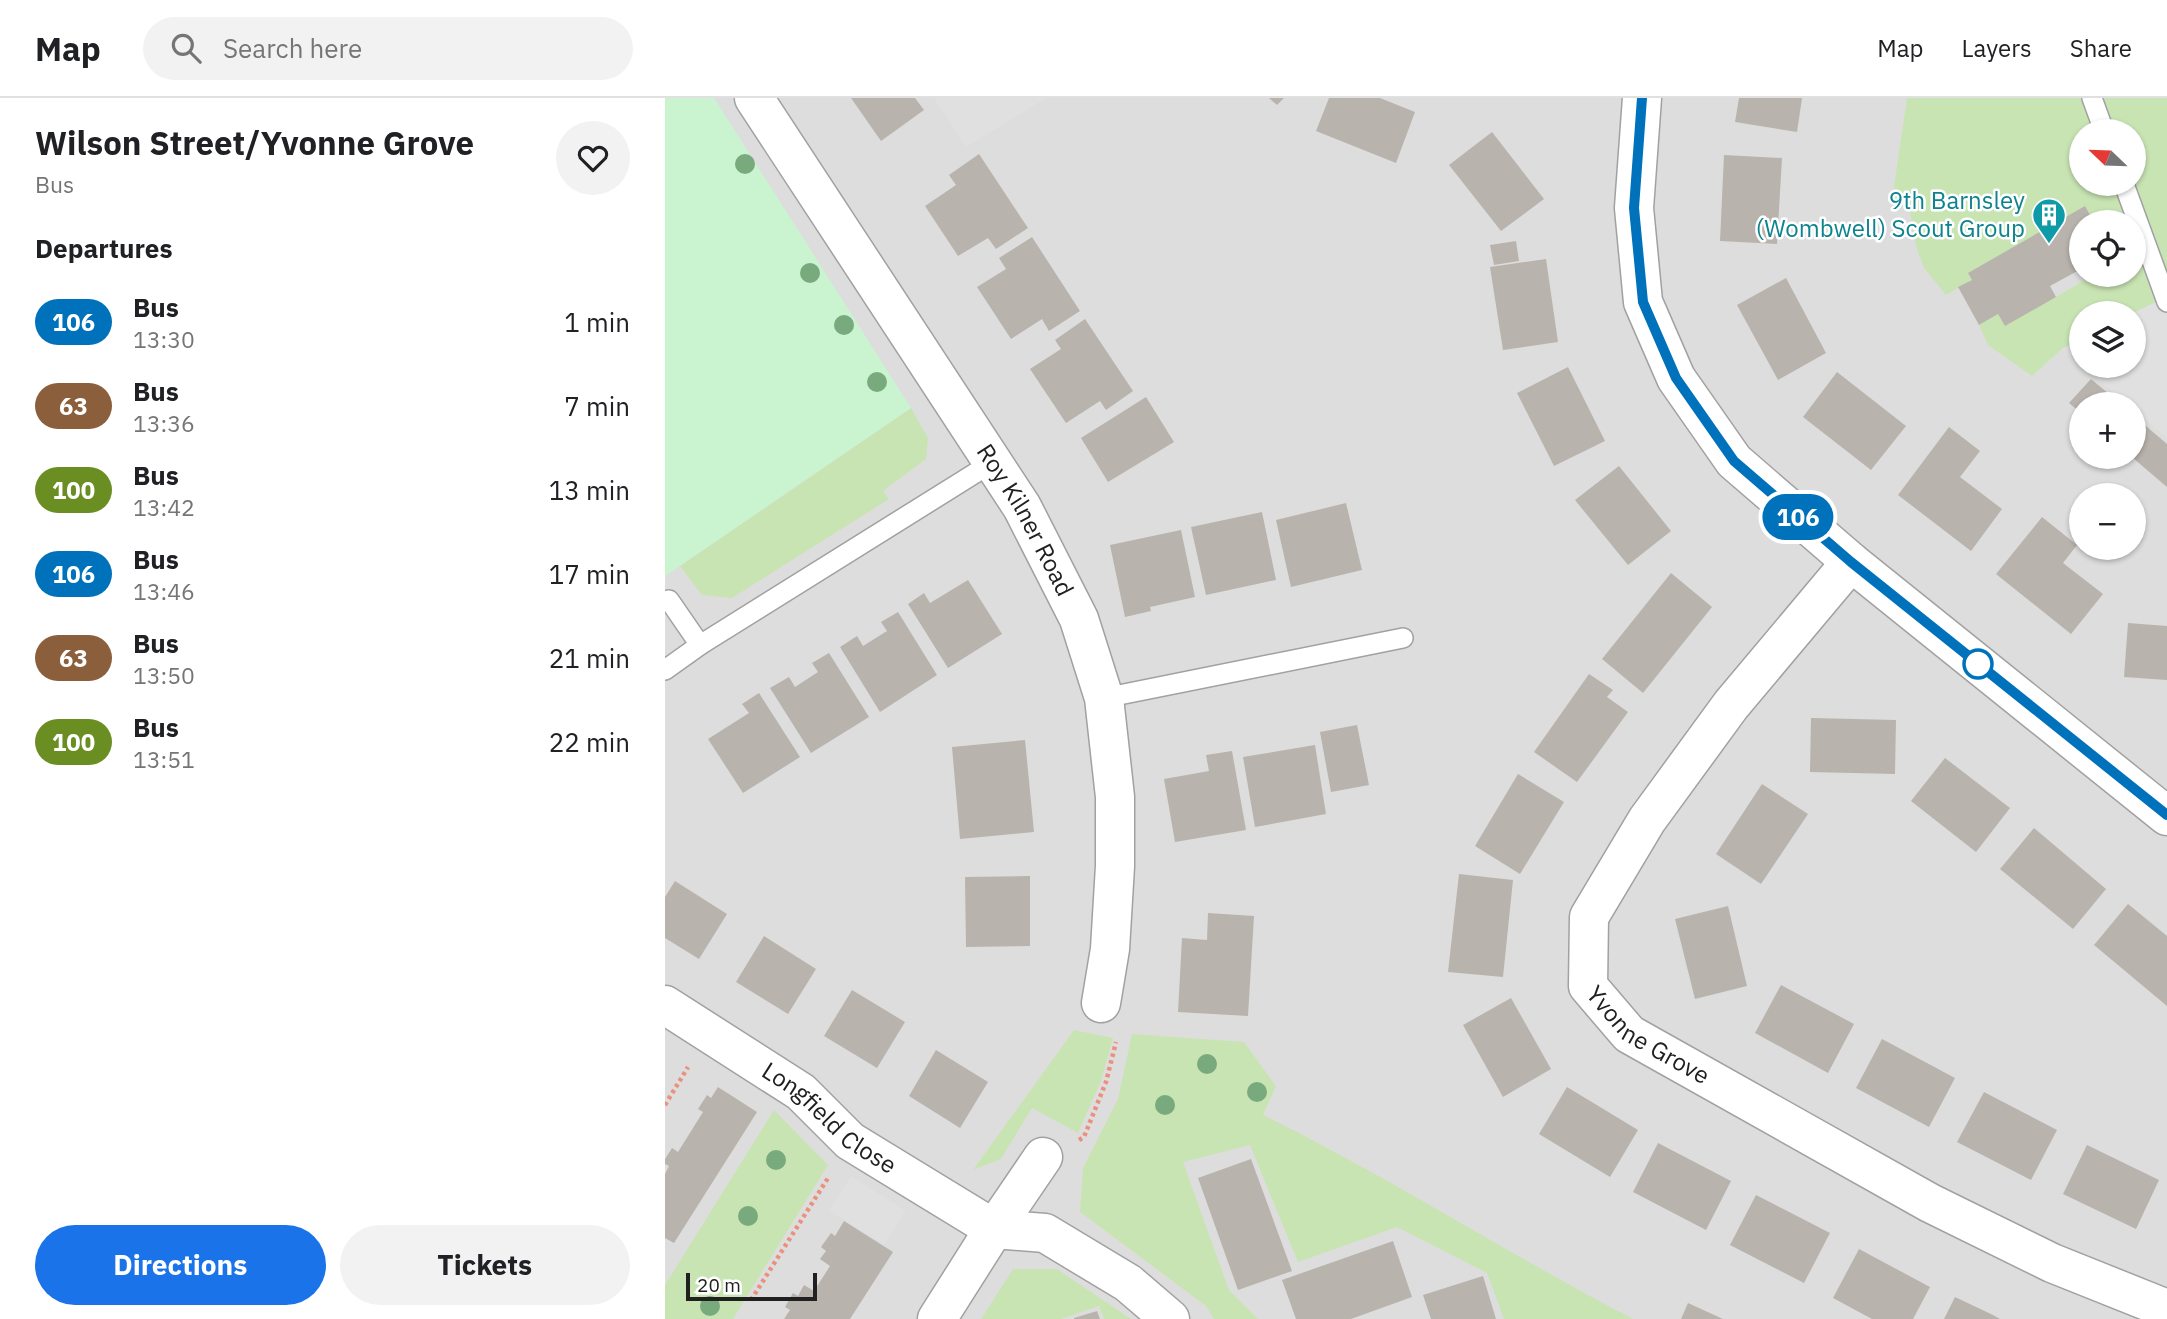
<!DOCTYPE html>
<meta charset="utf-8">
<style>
:root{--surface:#fff;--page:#f2f2f2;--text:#202124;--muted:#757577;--line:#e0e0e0;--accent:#1a73e8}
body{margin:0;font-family:"IBM Plex Sans",sans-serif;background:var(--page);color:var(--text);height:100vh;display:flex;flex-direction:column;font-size:26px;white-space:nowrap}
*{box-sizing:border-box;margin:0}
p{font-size:23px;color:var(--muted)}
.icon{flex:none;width:38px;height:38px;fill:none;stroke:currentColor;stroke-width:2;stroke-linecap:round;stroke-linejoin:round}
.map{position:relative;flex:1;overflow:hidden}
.drawer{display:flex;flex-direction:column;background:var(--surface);width:665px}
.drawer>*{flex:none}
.badge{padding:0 14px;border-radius:23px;font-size:24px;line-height:46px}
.needle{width:46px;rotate:293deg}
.controls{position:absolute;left:1404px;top:21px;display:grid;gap:14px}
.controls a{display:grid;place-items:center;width:77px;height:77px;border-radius:50%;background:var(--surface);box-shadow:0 2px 5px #0004;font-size:35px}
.scale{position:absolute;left:21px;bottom:18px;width:131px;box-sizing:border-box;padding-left:7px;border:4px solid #202020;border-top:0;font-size:19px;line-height:24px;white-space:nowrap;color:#202020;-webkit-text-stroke:5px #fff;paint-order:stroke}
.map>.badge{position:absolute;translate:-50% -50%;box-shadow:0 0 0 4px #fff}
h2{padding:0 35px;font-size:26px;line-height:63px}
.round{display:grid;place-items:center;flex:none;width:74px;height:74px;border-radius:37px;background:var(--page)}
.summary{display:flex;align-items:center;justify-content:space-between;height:119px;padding:0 35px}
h1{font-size:33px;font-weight:800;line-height:52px}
.action{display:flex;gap:14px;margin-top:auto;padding:14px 35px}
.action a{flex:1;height:80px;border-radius:42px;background:var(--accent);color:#fff;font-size:28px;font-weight:800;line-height:80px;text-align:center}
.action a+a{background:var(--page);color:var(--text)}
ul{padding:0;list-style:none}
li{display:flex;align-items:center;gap:21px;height:84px;padding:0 35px}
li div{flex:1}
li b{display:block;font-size:26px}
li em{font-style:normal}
li .badge{min-width:77px;font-weight:700;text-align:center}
header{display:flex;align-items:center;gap:42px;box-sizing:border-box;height:98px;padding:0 35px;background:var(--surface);border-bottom:2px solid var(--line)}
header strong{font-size:33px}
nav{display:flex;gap:38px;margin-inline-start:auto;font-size:24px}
.search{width:490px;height:63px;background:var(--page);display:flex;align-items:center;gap:18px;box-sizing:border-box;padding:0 24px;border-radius:38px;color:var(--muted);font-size:26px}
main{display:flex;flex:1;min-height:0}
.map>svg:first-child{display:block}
</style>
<header>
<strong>Map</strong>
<div class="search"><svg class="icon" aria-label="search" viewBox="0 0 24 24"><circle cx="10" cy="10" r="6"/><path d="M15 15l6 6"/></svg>Search here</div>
<nav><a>Map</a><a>Layers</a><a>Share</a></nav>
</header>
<main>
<section class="drawer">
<div class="summary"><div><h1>Wilson Street/Yvonne Grove</h1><p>Bus</p></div><a class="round"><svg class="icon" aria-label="heart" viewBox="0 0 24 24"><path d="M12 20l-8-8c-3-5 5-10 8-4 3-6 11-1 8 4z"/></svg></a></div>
<h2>Departures</h2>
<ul>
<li><span class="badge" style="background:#0072bc;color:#fff">106</span><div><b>Bus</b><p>13:30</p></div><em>1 min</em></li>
<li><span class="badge" style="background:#8b5e3c;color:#fff">63</span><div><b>Bus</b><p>13:36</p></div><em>7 min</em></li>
<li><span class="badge" style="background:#6b8e23;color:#fff">100</span><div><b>Bus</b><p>13:42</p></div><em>13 min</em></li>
<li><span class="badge" style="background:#0072bc;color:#fff">106</span><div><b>Bus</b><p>13:46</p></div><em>17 min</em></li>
<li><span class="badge" style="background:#8b5e3c;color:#fff">63</span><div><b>Bus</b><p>13:50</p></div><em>21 min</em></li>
<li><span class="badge" style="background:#6b8e23;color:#fff">100</span><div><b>Bus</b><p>13:51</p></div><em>22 min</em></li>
</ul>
<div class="action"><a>Directions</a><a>Tickets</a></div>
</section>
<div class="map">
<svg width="1502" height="1221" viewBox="0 0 1502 1221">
<rect width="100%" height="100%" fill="#f0ede8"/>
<path fill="#dedddd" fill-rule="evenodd" d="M0,0h1502v1221h-1502zM1416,33h52v53h-52zM1416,124h52v53h-52zM1416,215h52v53h-52zM1416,306h52v53h-52zM1416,397h52v53h-52z"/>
<g fill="#c8e4b3" fill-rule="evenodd">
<path d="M1242,0h260v199l-34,16h-52v26l-19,10 -30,27 -44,-31 -9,-20 19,-11 58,-17 37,-22h40v-12l6,-3 -6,-12v-26h-28l-5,-9 -9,4 -6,-10 -117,66 4,7 -26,15 -22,-27 -8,-22 -8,-45h-16zM1416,33h52v53h-52z"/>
<polygon points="246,310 263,340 261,361 218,393 224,401 67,500 37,497 15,468"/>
<polygon points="409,932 448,940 436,983 413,1035 367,1010 336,1061 308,1072"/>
<path d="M467,936l112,8 32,44 -13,29c127,62 245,139 370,204h-129l-17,-46 -90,-46 -99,35 -48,-117 -67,17 46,128 29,29h-44l-8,-13 -126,-94 3,-44 35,-69z"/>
<polygon points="109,1012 163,1067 68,1221 0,1221 0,1187"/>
<polygon points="348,1171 392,1171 466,1221 439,1221 434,1208 396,1221 316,1221"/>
</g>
<polygon fill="#caf4d0" points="0,0 49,0 246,310 0,478"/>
<g fill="#e0e0e0">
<polygon points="269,0 381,0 301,49"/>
<polygon points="1502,199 1502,340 1468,312 1468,306 1462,306 1417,268 1468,268 1468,215"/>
<polygon points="1416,241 1416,267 1397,251"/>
<polygon points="186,1078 241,1113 219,1147 164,1112"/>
</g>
<g fill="#b9b3ad">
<polygon points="186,0 250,0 259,12 216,43"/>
<polygon points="604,0 619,0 612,7"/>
<polygon points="664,0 715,0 750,14 731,65 651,33"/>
<polygon points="1074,0 1137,0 1132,34 1070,24"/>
<polygon points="827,34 879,101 836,133 784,67"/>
<polygon points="314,56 363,130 331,151 323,140 293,158 260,108 291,87 284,77"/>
<polygon points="1059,57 1117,60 1112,146 1055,143"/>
<polygon points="1420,108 1426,119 1435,114 1440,124 1416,124 1416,171 1385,188 1391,199 1340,228 1333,216 1314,227 1293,189 1307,182 1303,175"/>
<polygon points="367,139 415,213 384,233 377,221 346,241 312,189 341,171 334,160"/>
<polygon points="851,143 854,163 829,167 825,147"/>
<polygon points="881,161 893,244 838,252 825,169"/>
<polygon points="1121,180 1161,255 1113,282 1072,207"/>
<polygon points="420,221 468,293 441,312 435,303 401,325 365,271 396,251 390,242"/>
<polygon points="903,269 940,343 889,368 852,295"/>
<polygon points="1172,274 1241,328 1206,372 1138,319"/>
<polygon points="1426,281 1456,306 1416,306 1416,315 1404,305"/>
<polygon points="481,299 509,344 443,384 416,340"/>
<polygon points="1468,317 1502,346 1502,389 1468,360"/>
<polygon points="1284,329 1315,353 1295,379 1337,411 1306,453 1233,397"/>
<polygon points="954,368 1006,433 963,467 910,402"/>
<polygon points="681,405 697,472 626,489 611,422"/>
<polygon points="597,414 611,482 541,497 526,429"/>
<polygon points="1377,419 1412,447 1398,465 1438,496 1406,536 1331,476"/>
<polygon points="516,432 530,499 485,509 486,513 460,519 445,447"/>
<polygon points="1006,475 1047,509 978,595 937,561"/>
<polygon points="303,482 337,536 283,570 243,506 259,495 265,505"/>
<polygon points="233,514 272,577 215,614 175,549 192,538 198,548 222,533 216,524"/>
<polygon points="1463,525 1502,528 1502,582 1459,579"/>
<polygon points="164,555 204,619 146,655 105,590 124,579 130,589 153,574 147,565"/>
<polygon points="924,576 948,592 942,599 963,614 912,684 869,654"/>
<polygon points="94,595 135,659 78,695 43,641 84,615 77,606"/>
<polygon points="1146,620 1231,622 1230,676 1145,674"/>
<polygon points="692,627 704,687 666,694 655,634"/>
<polygon points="360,642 369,734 295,741 287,649"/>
<polygon points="650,647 661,716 590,729 578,659"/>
<polygon points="567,653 581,732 510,744 499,681 544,673 541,657"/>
<polygon points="1280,660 1345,710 1311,754 1246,703"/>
<polygon points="853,676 899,704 855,776 810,748"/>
<polygon points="1097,686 1143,716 1096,786 1051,756"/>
<polygon points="1369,730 1441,791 1408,831 1335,771"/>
<polygon points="794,776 848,782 838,879 783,874"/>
<polygon points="365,778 365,848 301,849 300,779"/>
<polygon points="10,783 62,816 34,861 0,840 0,799"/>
<polygon points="1463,806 1502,838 1502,908 1429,847"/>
<polygon points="1063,808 1082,888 1030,901 1010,821"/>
<polygon points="543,815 589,818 583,918 513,914 517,840 542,842"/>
<polygon points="99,838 151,871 123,916 71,884"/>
<polygon points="1116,887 1189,926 1163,975 1090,935"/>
<polygon points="187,892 240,924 212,970 159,938"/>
<polygon points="846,900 886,971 838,999 798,927"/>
<polygon points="1217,941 1290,980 1264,1029 1191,990"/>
<polygon points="271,952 323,984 295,1030 244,998"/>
<polygon points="53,989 92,1014 9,1145 0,1140 0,1076 4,1068 0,1066 0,1061 7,1050 13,1054 38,1014 33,1011 42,997 46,1000"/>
<polygon points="902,989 973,1032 945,1079 874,1036"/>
<polygon points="1319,994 1392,1032 1366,1082 1292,1044"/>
<polygon points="993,1045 1066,1083 1041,1132 968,1094"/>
<polygon points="1422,1047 1494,1082 1471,1131 1398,1096"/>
<polygon points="586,1061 627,1173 573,1192 533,1080"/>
<polygon points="1091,1097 1165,1135 1139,1185 1065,1147"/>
<polygon points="179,1123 228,1154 185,1221 119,1221 125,1212 120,1209 128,1195 133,1198 139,1187 149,1193 165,1168 155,1161 161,1153 156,1149 166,1135 170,1138"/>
<polygon points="728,1143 747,1199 686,1221 631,1221 617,1182"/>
<polygon points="1194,1151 1265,1189 1248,1221 1207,1221 1168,1200"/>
<polygon points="818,1178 831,1221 766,1221 758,1197"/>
<polygon points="1290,1199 1328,1217 1335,1221 1279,1221"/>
<polygon points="1023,1205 1058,1221 1016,1221"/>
<polygon points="432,1213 435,1221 409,1221 409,1220"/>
</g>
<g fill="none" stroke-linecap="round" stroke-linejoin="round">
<g stroke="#a1a1a1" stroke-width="22">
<g id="service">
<polyline points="1427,0 1439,33"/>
<polyline points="1459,86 1502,204"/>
<polyline points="4,502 35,547"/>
<polyline points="0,572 35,547 328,364"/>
<polyline points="439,600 738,540"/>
</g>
</g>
<g stroke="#a1a1a1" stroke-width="41">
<g id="minor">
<path id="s1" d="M89,0l268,409 57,112 25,79 11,99v69l-5,83 -9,54"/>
<polyline points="977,0 969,110 978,204 1011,280 1069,363 1186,464 1502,718"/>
<path id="s2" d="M1186,464l-120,143 -84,115 -58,97 -1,69 41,48 301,169 122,60 115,46"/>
<path id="s3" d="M0,907l136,87 49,49 144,88 51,4 83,50 42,36"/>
<polyline points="272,1221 329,1131 378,1059"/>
</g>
</g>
<g stroke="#eb907d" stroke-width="4.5" stroke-dasharray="3.5 3.5" stroke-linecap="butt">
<polyline points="0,1007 23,969"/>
<polyline points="414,1042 419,1039 441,984 451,944"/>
<polyline points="86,1202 163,1080"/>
</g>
<use href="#service" stroke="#fff" stroke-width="19"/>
<use href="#minor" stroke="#fff" stroke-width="38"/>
</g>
<g fill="#79aa7d">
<circle cx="80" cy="66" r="10"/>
<circle cx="145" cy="175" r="10"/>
<circle cx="179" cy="227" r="10"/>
<circle cx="212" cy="284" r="10"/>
<circle cx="542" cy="966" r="10"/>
<circle cx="592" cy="994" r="10"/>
<circle cx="500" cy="1007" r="10"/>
<circle cx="111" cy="1062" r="10"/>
<circle cx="83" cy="1118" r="10"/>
<circle cx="45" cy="1208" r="10"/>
</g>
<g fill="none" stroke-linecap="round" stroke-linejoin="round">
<g stroke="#fff" stroke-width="16">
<polyline id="line" points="977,0 969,110 978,204 1011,280 1069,363 1186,464 1502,717"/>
</g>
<use href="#line" stroke="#0072bc" stroke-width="10"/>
</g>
<defs>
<g id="building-pin" transform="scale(1.75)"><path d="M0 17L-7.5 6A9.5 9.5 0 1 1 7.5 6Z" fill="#0f9aa8" stroke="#fff"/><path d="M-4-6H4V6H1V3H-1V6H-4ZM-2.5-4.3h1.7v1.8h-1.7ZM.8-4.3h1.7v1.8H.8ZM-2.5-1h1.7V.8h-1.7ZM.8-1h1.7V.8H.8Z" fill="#fff"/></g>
</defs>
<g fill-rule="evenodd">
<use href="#building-pin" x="1384" y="117"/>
</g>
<circle fill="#fff" stroke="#0072bc" stroke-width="3.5" cx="1313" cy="566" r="14"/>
<g text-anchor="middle" stroke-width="5" stroke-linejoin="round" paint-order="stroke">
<g font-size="24" fill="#0d838f" stroke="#fff" text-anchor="end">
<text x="1360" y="111">9th Barnsley<tspan x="1360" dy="28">(Wombwell) Scout Group</tspan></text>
</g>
<g font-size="24" fill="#202020" stroke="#fff">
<text dy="8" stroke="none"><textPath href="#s1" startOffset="502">Roy Kilner Road</textPath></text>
<text dy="8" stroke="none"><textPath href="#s2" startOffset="590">Yvonne Grove</textPath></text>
<text dy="8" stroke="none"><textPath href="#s3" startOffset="200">Longfield Close</textPath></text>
</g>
</g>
</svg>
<div class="controls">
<a><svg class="needle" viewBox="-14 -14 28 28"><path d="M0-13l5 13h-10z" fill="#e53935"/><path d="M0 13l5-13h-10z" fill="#757577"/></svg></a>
<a><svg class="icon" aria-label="locate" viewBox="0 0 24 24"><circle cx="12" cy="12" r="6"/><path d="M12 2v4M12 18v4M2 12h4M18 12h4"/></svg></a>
<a><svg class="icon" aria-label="layers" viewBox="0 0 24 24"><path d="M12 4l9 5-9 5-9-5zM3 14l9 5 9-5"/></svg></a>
<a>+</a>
<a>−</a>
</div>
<div class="scale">20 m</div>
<b class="badge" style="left:1133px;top:419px;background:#0072bc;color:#fff">106</b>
</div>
</main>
